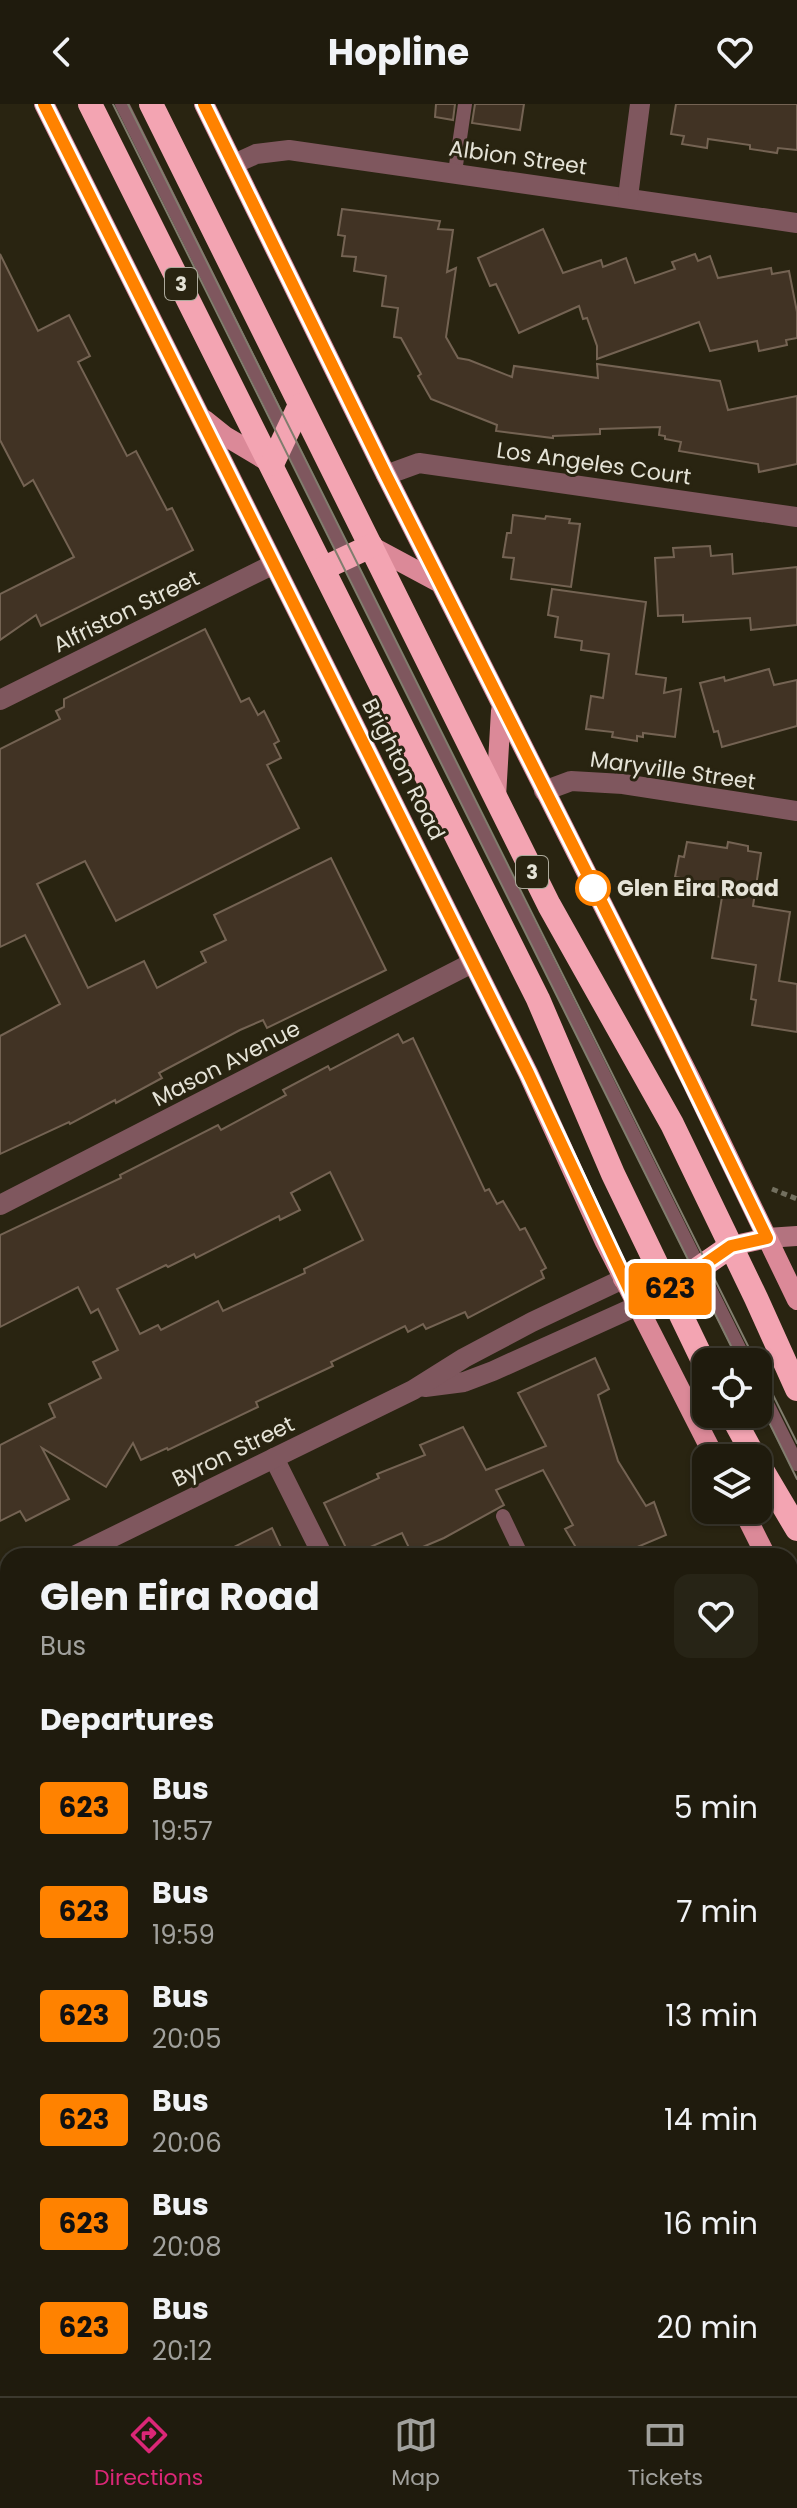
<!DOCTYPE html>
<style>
:root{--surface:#1f1b0d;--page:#272416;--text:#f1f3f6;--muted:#a1a19d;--line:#3c392e;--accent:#db2777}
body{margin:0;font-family:Poppins,sans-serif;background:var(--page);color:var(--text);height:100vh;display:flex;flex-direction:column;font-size:30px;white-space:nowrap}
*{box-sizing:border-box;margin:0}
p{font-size:26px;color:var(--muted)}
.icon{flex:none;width:44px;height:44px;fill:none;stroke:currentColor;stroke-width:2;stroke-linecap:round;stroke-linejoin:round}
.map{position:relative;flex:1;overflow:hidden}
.drawer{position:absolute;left:0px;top:1444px;width:798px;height:848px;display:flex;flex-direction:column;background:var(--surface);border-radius:24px 24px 0 0;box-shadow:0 2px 6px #0004,0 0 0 2px var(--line)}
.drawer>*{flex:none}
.badge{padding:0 16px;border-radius:6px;font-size:28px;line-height:52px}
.fabs{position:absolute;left:692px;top:1244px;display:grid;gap:16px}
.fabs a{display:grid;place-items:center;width:80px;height:80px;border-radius:16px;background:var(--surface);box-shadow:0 2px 6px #0004,0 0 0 2px var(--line);font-size:40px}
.map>.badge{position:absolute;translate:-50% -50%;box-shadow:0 0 0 4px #fff}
h2{padding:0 40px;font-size:30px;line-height:72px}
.round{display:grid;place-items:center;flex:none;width:84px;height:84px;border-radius:16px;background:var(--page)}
.headline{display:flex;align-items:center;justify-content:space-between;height:136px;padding:0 40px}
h1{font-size:38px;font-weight:700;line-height:60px}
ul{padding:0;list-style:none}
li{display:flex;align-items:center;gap:24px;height:104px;padding:0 40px}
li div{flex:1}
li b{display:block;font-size:30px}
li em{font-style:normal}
li .badge{min-width:88px;font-weight:700;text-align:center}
header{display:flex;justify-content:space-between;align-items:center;height:104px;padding:0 40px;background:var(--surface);font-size:36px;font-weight:700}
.tabs{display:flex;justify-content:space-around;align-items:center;height:112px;border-top:2px solid var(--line);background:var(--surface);font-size:22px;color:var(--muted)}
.tabs a{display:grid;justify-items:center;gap:4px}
.tabs .active{color:var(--accent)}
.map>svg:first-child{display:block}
</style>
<header><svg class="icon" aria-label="back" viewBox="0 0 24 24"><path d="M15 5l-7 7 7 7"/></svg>Hopline<svg class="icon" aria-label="heart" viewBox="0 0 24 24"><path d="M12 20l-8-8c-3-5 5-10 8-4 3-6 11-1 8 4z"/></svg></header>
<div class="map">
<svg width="797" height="2292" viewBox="0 0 797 2292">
<rect width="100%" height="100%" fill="#292411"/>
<g fill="#413324" stroke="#746353" stroke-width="2" fill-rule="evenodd">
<polygon points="436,0 455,0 453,16 435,13"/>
<polygon points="475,0 524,0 520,26 472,19"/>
<polygon points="676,0 797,0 797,46 778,44 777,49 750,45 750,41 708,35 707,44 682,40 684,32 671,30"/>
<polygon points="342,105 440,117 438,125 453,126 447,168 456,164 446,233 458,254 469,256 512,273 514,262 598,274 597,260 720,277 728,306 797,292 797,360 759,368 758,360 679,347 681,338 665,335 665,332 659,331 660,323 600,325 600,330 553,332 553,334 496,327 497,321 431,295 418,272 421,270 401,234 394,233 398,204 382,202 386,172 354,167 356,153 342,152 345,132 338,131"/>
<polygon points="543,125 563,169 601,156 603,163 626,154 635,179 675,165 672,158 695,150 698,157 710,152 718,174 771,164 772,170 789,167 797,208 797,234 786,236 787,241 759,247 757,237 710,247 699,218 597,255 597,242 587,214 583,215 579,202 519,229 496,180 490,182 478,154"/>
<polygon points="0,150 38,227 69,211 90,252 78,258 127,352 136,347 167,406 172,404 193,446 41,522 36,511 0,536 0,490 74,453 33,376 24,382 0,336"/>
<polygon points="513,411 545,415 546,412 570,415 569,419 580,420 571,483 511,475 514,454 503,453 507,429 511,429"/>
<polygon points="710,442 711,452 732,450 733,470 797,463 797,521 751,526 750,514 683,518 683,511 658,512 655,454 674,453 673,444"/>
<polygon points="552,485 646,498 636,570 666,574 664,589 681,585 675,633 643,629 643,633 637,632 637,637 612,633 613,628 586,625 591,592 603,594 609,550 581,546 582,537 555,533 558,513 548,511"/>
<polygon points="205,525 241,598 249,594 258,611 264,607 279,637 274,640 281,654 267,661 299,724 116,817 85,757 37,780 88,884 144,857 157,884 206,858 201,848 226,836 214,811 331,754 386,866 267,924 263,916 240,926 159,969 162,974 116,999 115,996 70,1020 69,1018 0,1050 0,932 60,900 25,831 0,843 0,645 60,615 56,607 64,603 64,595"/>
<polygon points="769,565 774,581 797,576 797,622 722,643 718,627 714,628 700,579 724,573 725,577"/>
<polygon points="687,738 727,744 728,738 748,742 748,747 761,749 753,802 790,808 779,877 797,880 797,928 752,921 756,896 751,895 756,861 712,854 722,793 679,787 681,774 675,773 679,752 684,753"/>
<path d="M398,930l5,9 10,-5 72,153 4,-2 8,15 6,-3 17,29 5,-2 21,40 -5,3 3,7 -76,40 -3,-6 -39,17 -3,-5 -15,8 -3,-6 -74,36 2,4 -77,36 2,5 -90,43 -1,-2 -26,12 -8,-17 -27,44 -64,-39 27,51 -43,22 -6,-10 -20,10v-76l55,-28 -6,-13 52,-26 -8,-16 25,-12 -20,-41 -7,4 -13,-26 -78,40v-92l121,-57 -1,-3 98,-50 3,5 65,-35 -3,-5 45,-24 2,4zM330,1068l33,68 -59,29 1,4 -82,38 -5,-10 -57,29 -3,-5 -18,9 -23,-45 49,-24 2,2 26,-13 2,4 83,-42 1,4 20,-10 -9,-17z"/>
<polygon points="595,1254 609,1285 598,1291 618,1357 646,1402 654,1398 666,1431 616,1452 581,1452 565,1425 573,1421 543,1366 496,1386 504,1401 444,1434 411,1448 402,1429 350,1452 324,1399 379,1374 377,1370 425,1351 420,1341 463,1323 486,1366 546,1342 518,1289"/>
<polygon points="272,1424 285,1452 216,1452"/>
</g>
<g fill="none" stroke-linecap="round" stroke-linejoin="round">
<g stroke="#726f5e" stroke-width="5" stroke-dasharray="6 4" stroke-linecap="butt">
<polyline points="772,1085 797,1095"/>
<polyline points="0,1672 8,1688"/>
</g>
<g stroke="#7f575e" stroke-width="14">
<polyline points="122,0 746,1258"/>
<polyline points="455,68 465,0"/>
<polyline points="758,1282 797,1360"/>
<polyline points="503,1412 522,1452"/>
<polyline points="0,1925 8,1922"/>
</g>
<g stroke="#7f575e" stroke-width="20">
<polyline points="234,60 256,50 289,46 797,119"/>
<polyline points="628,93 640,0"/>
<polyline points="386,371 419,359 797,413"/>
<polyline points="0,596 272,461"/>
<polyline points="544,687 571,677 623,680 797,707"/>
<polyline points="0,1101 472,859"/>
<polyline points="425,1283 464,1278 493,1267 637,1202"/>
<polyline points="274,1354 323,1452"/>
<polyline points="74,1452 413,1286 464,1254 532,1218 623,1175"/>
<polyline points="0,1489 8,1485"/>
<polyline points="0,1610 8,1626"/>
<polyline points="790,1866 797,1862"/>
<polyline points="565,2284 569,2292"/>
<polyline points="384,2292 400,2284"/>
</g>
<polyline stroke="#b3737f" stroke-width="20" points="767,1134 797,1132"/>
<g stroke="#db8998" stroke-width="20">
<polyline points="44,0 528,969 605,1138 715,1354"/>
<polyline points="204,0 386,371 692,978 797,1196"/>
<polyline points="205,316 225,332 272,360"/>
<polyline points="371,442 440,479"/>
<polyline points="496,693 501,607"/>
<polyline points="731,1142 767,1134"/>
<polyline points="623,1175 658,1162"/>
<polyline points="637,1202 669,1185"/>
<polyline points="743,1406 766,1452"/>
<polyline points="790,1500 797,1514"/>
</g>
<g stroke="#f3a4b2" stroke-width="24">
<polyline points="90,0 538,895 613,1070 706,1263"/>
<polyline points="151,0 549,801 672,1020 756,1194 797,1285"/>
<polyline points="272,360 300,301"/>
<polyline points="324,464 371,442"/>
<polyline points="669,1185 731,1142"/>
<polyline points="731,1310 755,1354"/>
<polyline points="758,1359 797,1425"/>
</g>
<g stroke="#817d6e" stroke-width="2">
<polyline points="113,0 739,1258"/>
<polyline points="128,0 756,1258"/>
<polyline points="758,1261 797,1339"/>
<polyline points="758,1296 797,1375"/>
</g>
</g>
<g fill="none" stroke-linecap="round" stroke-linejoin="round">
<g stroke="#fff" stroke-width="18">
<polyline id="line" points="44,0 528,969 637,1202 669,1185 731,1142 767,1134 669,932 386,371 204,0"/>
</g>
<use href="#line" stroke="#ff8200" stroke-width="12"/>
</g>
<circle fill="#fff" stroke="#ff8200" stroke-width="4" cx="593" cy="784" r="16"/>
<g text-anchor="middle" stroke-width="6" stroke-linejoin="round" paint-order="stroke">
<g fill="#292411" stroke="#adaa9c" stroke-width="2">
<rect x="165" y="164" width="32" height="32" rx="6"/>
<rect x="516" y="752" width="32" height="32" rx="6"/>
</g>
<g font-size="20" font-weight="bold" fill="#e5e3d7">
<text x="181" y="187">3</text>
<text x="532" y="775">3</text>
</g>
<g font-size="22" fill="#e5e3d7" stroke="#292411">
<text transform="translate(518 53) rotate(8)" y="8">Albion Street</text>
<text transform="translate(594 359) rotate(8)" y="8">Los Angeles Court</text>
<text transform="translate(126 507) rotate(-26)" y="8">Alfriston Street</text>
<text transform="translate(404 665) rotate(63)" y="8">Brighton Road</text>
<text transform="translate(673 666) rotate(8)" y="8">Maryville Street</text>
<text transform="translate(226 959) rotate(-27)" y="8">Mason Avenue</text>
<text transform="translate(233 1347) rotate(-26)" y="8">Byron Street</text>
</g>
<g font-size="22" font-weight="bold" fill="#e5e3d7" stroke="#292411" text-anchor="start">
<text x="617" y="792">Glen Eira Road</text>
</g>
</g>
</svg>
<div class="fabs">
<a><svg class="icon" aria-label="locate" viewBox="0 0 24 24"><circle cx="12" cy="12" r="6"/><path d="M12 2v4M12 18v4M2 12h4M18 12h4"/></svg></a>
<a><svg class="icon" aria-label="layers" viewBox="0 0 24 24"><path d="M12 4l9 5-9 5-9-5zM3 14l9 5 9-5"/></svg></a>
</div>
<b class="badge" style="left:670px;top:1185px;background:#ff8200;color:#111">623</b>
<section class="drawer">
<div class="headline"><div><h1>Glen Eira Road</h1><p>Bus</p></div><a class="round"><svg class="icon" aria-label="heart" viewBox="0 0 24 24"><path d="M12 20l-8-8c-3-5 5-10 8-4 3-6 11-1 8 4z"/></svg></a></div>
<h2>Departures</h2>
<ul>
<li><span class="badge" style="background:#ff8200;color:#111">623</span><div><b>Bus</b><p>19:57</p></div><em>5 min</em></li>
<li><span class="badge" style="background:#ff8200;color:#111">623</span><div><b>Bus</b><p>19:59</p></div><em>7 min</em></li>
<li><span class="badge" style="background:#ff8200;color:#111">623</span><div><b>Bus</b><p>20:05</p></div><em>13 min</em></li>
<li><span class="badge" style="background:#ff8200;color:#111">623</span><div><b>Bus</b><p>20:06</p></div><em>14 min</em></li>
<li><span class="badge" style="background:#ff8200;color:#111">623</span><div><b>Bus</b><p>20:08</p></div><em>16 min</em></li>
<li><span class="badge" style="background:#ff8200;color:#111">623</span><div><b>Bus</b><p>20:12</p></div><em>20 min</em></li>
</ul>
</section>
</div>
<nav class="tabs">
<a class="active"><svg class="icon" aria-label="directions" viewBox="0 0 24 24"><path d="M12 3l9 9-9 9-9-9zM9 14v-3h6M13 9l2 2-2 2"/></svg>Directions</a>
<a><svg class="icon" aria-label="map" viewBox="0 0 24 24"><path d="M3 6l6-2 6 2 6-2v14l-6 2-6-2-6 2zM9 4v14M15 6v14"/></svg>Map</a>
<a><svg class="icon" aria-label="tickets" viewBox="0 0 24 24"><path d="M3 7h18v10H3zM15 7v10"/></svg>Tickets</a>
</nav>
